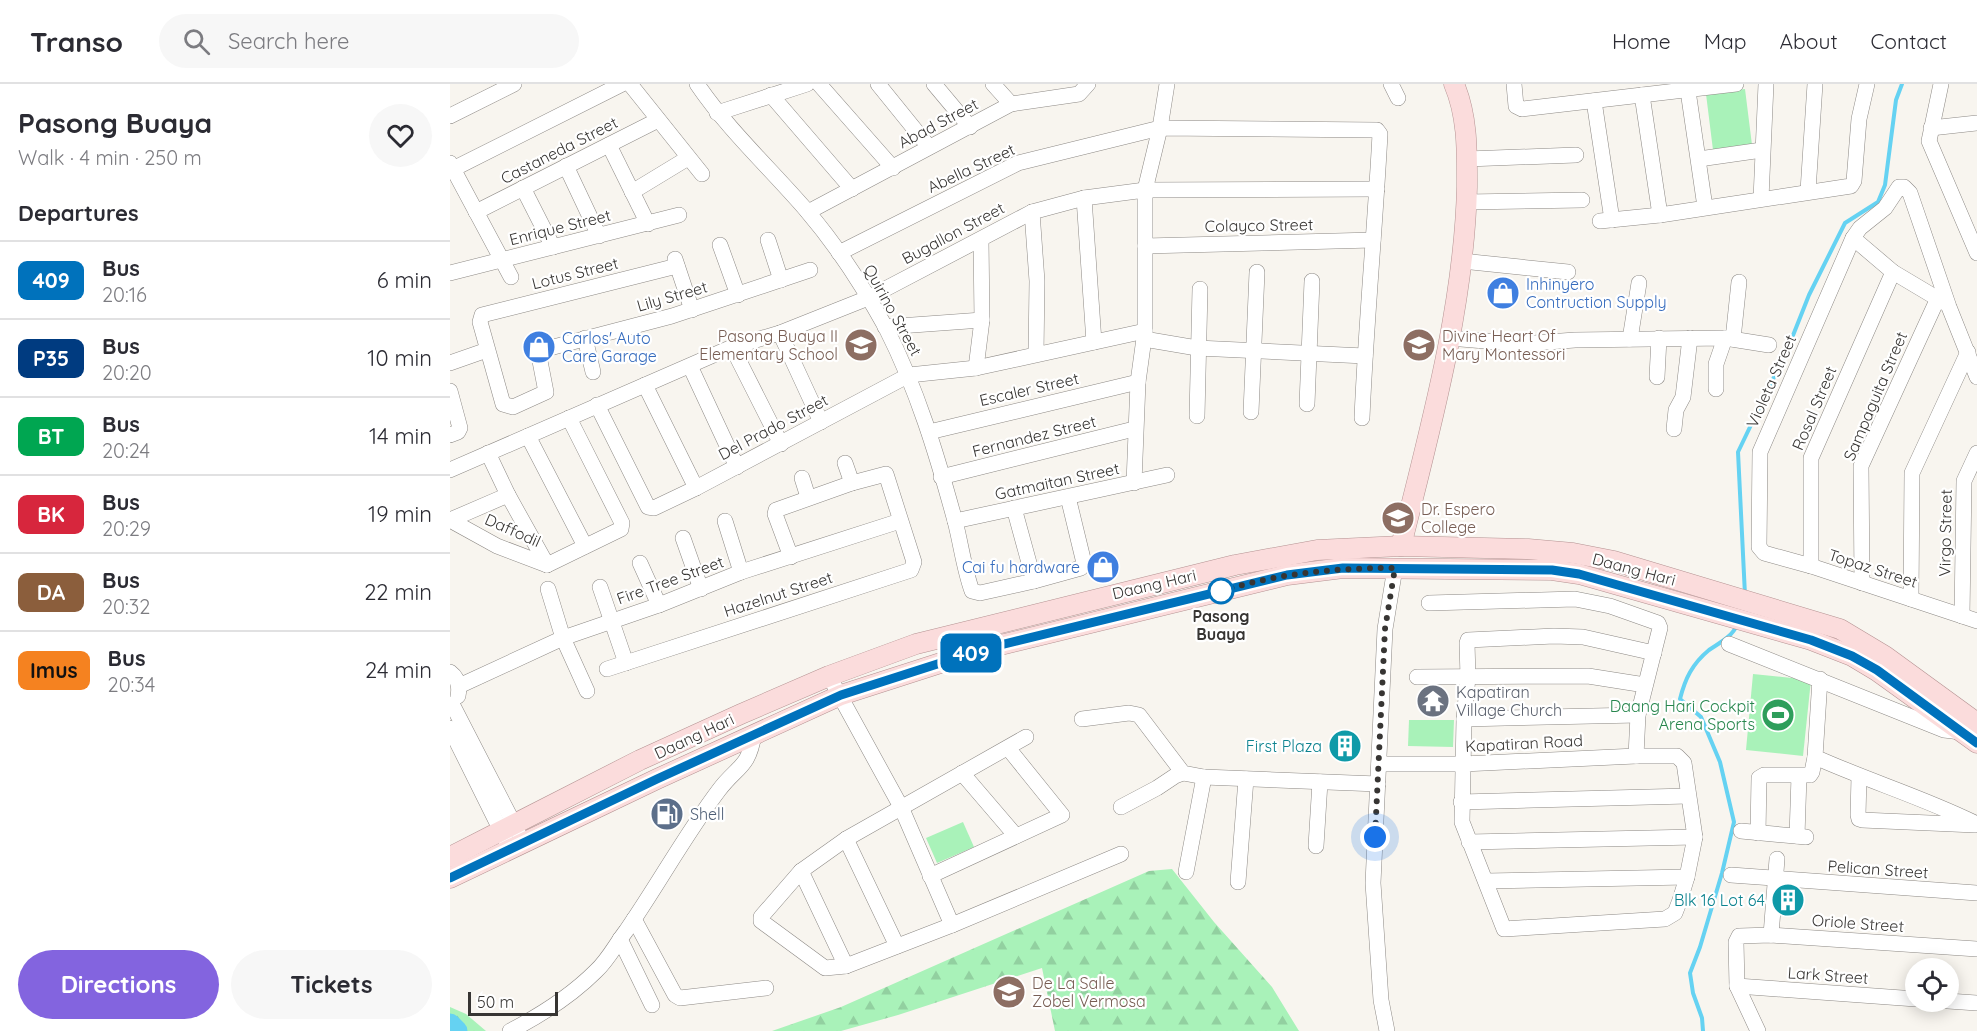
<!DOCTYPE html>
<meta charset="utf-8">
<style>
:root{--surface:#fff;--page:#f7f7f7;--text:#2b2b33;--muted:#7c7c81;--line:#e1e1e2;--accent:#8364df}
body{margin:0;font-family:Quicksand,sans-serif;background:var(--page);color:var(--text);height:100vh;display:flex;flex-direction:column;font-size:22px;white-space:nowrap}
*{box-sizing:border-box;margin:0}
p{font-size:20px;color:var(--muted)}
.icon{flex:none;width:33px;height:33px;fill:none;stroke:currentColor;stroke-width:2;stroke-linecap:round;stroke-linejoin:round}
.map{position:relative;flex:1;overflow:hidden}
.sheet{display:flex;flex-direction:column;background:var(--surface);width:450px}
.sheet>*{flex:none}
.badge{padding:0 12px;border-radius:9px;font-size:21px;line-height:39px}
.tools{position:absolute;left:1455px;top:874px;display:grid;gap:12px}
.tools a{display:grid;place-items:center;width:54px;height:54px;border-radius:50%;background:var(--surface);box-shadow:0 3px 15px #0003;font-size:30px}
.scale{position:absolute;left:18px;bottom:15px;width:90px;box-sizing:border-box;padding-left:6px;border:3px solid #373533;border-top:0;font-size:16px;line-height:21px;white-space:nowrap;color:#373533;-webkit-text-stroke:4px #fff;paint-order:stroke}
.you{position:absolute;width:30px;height:30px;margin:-15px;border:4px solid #fff;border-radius:50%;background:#1a73e8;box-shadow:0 0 0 9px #1a73e833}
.map>.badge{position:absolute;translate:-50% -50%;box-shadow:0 0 0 3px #fff}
h2{padding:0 18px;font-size:22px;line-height:54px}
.round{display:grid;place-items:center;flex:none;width:63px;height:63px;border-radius:32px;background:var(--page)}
.head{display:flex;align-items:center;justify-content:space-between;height:102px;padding:0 18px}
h1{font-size:28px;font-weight:700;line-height:45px}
.action{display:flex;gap:12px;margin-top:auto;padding:12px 18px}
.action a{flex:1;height:69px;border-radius:36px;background:var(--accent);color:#fff;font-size:24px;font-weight:700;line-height:69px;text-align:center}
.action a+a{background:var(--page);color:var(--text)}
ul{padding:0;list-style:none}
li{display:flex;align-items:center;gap:18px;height:78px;padding:0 18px;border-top:2px solid var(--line)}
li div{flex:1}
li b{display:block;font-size:22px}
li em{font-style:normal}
li .badge{min-width:66px;font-weight:700;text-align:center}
header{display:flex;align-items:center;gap:36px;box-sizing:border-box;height:84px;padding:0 30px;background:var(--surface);border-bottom:2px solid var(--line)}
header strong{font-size:28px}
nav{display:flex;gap:33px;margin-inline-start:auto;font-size:21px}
.search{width:420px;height:54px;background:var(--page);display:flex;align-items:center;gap:15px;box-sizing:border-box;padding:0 21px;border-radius:33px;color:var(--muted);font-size:22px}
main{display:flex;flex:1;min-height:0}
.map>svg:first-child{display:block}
</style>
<header>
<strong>Transo</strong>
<div class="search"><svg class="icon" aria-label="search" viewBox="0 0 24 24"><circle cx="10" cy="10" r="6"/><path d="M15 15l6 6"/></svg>Search here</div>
<nav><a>Home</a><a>Map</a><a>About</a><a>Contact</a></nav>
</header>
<main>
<section class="sheet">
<div class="head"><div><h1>Pasong Buaya</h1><p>Walk · 4 min · 250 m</p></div><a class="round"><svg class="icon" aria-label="heart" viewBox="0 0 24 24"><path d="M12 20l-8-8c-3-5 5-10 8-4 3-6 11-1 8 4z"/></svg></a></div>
<h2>Departures</h2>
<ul>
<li><span class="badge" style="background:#0072bc;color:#fff">409</span><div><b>Bus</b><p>20:16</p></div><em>6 min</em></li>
<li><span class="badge" style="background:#003b80;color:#fff">P35</span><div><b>Bus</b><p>20:20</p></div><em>10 min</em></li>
<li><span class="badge" style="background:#00a651;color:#fff">BT</span><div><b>Bus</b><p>20:24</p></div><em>14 min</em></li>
<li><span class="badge" style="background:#d7263d;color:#fff">BK</span><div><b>Bus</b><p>20:29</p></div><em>19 min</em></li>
<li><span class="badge" style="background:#8b5e3c;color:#fff">DA</span><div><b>Bus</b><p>20:32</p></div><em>22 min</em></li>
<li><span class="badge" style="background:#f58220;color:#111">Imus</span><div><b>Bus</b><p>20:34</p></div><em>24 min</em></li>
</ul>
<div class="action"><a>Directions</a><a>Tickets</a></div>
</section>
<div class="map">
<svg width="1527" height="947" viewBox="0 0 1527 947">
<defs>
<pattern id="forest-firs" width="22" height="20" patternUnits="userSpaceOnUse" patternTransform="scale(1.5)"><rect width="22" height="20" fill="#a9f2b9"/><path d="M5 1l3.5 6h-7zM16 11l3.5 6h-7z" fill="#92d0a0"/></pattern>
</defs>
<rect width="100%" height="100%" fill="#f8f5ef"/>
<g fill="url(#forest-firs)">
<polygon points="722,785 764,838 822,903 849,947 605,947 592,884 448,931 391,947 322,947 391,923 699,787"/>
<polygon points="0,923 16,930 36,947 0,947"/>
</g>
<g fill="#a9f2b9">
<polygon points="1295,5 1302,61 1263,66 1256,10"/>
<polygon points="1303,590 1361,596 1353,672 1296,666"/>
<polygon points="959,636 1004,636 1003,663 958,662"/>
<polygon points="513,738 524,763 487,779 476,754"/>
</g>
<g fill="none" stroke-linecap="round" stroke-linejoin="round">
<g stroke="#65d2f2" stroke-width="4">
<polyline points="1295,511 1288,368 1338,264 1359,211 1395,139 1428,118 1435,101 1446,16 1452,0"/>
<path d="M1253,947l-1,-13 -9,-25 -3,-20 10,-26 22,-74 12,-51 -14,-60 -19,-45 -21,-18c5,-20 12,-35 29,-49 10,-7 23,-13 28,-25"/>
</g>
<polyline stroke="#65d2f2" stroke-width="21" points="0,940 7,947"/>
<g stroke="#8d8985" stroke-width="16">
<g id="minor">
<polyline points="180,0 252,90"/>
<path d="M247,0c32,47 73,84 110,127 30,35 57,77 79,117 31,61 51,127 69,193 6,23 9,48 17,70l8,2 54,-12 47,-13 3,-5 -16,-66"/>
<polyline points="369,0 443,84"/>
<polyline points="428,0 479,63"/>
<polyline points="484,0 520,43"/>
<polyline points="543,0 561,20"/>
<polyline points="941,0 948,14"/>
<polyline points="1064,0 1066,22 1072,25 1286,0"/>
<polyline points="1237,0 1255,123"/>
<polyline points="1491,0 1479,57 1527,169"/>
<polyline points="321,11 402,105"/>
<polyline points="1192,11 1210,131"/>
<polyline points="1144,17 1162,136"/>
<polyline points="267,29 357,0"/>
<polyline points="0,32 64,0"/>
<polyline points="1481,44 1527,39"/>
<polyline points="159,61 198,140"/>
<polyline points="1017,75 1126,71"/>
<polyline points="1249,75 1312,66"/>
<polyline points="0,79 61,193"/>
<polyline points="116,82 149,152"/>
<polyline points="3,85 172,0"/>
<polyline points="73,104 103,163"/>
<polyline points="1358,107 1365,0"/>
<polyline points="182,108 238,74"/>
<polyline points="634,114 644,258"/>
<polyline points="1311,115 1316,0"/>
<polyline points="1016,118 1132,116"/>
<polyline points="26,128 208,36"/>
<polyline points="358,128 561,20 629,10 638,0"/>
<polyline points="582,128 587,197 586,270"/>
<polyline points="1150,137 1210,131 1401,102 1404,97 1409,35 1417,0"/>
<polyline points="1403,154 1443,188 1495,219"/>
<polyline points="318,156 331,196"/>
<polyline points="270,161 288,211"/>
<polyline points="695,162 923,156"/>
<path d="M389,169l179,-90 142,-35 217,2 3,4c-5,95 -14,189 -18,284"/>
<polyline points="225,175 242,226"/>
<polyline points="1012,177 1118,188"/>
<polyline points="227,182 32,231 30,238 53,320 63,323 96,308 89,272 92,266 222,232 360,186"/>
<polyline points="0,189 229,131"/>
<polyline points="435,243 532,236"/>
<polyline points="330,249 371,338"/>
<polyline points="135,254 143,288"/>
<polyline points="999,254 1071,260 1125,256 1275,254 1319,261"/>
<polyline points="694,255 747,264 915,272"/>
<polyline points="1180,255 1189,199"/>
<polyline points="1283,255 1289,198"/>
<polyline points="282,263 331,360"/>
<polyline points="0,279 37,266"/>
<polyline points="240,282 287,383"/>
<polyline points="526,284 532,236 531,156"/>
<polyline points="1207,293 1209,254"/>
<polyline points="1527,293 1499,223 1460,109 1454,103 1449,103 1435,124 1410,144 1403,154 1310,368 1309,463 1314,469 1361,482 1527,537"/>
<polyline points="195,301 246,404"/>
<polyline points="1266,305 1266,280 1275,254"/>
<polyline points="0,307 10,344 8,348 0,351"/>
<polyline points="857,320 862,197"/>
<polyline points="147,321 198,423 204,424 246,404 459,291 526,284 695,247"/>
<polyline points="801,328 807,188"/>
<polyline points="747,332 750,205"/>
<polyline points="1224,345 1226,326 1233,313 1240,254"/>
<polyline points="479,348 688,298"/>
<polyline points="78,352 135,462"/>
<polyline points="38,369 58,411 97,481"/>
<polyline points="395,379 402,399"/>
<polyline points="0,386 282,263 330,249 418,214 582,128 634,114 695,106 927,105"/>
<polyline points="491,393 684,345"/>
<polyline points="352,394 358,413"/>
<polyline points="684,399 688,298 695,247 695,106 710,44 717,0"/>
<polyline points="564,424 584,497"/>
<polyline points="0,436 47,462 97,481 171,445 172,439 119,334"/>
<polyline points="0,436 58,411"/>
<polyline points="275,437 291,488"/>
<polyline points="505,437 717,391"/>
<polyline points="233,454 251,505"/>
<polyline points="190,479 209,521"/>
<polyline points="1361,482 1361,374 1443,188"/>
<polyline points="1412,499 1411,382 1488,214"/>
<polyline points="150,503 176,579"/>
<polyline points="98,505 113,554 137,607"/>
<polyline points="1461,515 1462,389 1518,268"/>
<polyline points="979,519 1125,515 1160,522 1208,539 1210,544 1188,631 1186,672"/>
<polyline points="1512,532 1514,397 1527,369"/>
<polyline points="1279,560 1494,646 1511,648"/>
<polyline points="157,585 461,486 464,478 436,390 402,399 326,426 325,430 341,473"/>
<path d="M0,588c8,6 10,14 8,24"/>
<polyline points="379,592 451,723 502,841"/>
<polyline points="967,593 1138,592 1195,601"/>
<path d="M1370,595l-5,78c53,24 110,41 162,67"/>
<polyline points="9,602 113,554 209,521 291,488 450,437"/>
<polyline points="2,620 68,748"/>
<polyline points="632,635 679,629 689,631 733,689 754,693 928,700"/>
<polyline points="1014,635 1188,631"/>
<polyline points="0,644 56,757"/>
<polyline points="576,653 396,755 351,787 311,833 311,837 375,884 396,882 502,841 671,770"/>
<polyline points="929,680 1013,680 1186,672 1227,672 1234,679 1245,753 1237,793 1230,816 1225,829 1215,835 1054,845 1012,738 1014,635 1018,593 1017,559 1018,556 1104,552 1133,553 1204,569"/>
<polyline points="512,689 566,752"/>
<polyline points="1409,693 1408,731 1409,735 1412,736 1525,741"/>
<polyline points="1011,718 1238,712"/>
<polyline points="671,723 707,704 725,692 733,689"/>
<polyline points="1291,747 1356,753"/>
<polyline points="1308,749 1309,694 1314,691 1360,691 1362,688 1365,673"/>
<polyline points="1347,752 1349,692"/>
<polyline points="396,755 447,862"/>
<polyline points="1019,758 1245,753"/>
<polyline points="866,762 870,698"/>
<polyline points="351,787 396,882"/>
<polyline points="736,788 754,693"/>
<polyline points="1281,791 1527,809"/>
<polyline points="480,792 612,731 558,664"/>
<polyline points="1036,797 1237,793"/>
<polyline points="788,798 796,695"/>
<polyline points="184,835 225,911 230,914 316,904"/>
<polyline points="1321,851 1327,775"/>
<polyline points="170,855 202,921"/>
<polyline points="1287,902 1466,915"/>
<polyline points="1498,917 1527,919"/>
<path d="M60,947c31,-16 61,-35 86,-60 12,-11 20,-27 30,-40 32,-46 59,-96 93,-141 18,-24 30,-22 35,-56"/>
<polyline points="937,947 931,916 923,799 935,545 945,484"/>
<polyline points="1308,947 1287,902 1286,858 1289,852 1321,851 1527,865"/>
</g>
</g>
<g stroke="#b49292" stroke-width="21">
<g id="major">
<path d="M951,462c29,-117 63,-238 66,-359 0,-35 1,-70 -13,-103"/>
<polyline points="0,773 190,676 291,630 379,592 466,560 785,481 867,466 951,462 1078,465 1123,469 1164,477 1390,545 1435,572 1527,639"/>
<polyline points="0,794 207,695 391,611 534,565 837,491 893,484 1102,486 1129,490 1361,556 1402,572 1427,587 1527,659"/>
</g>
</g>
<use href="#minor" stroke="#fff" stroke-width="15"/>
<use href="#major" stroke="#fbdcdc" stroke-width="20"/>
</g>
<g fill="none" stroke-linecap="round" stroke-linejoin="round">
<g stroke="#fff" stroke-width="14">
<polyline id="line" points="0,794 207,695 391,611 534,565 837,491 893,484 1102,486 1129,490 1361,556 1402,572 1427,586 1527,659"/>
</g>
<use href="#line" stroke="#0072bc" stroke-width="9"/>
<path stroke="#373533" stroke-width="6" stroke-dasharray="0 10.8" d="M771,507c60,-18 111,-23 174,-23l-10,61 -10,208"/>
</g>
<defs>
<g id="shop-disc" transform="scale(1.725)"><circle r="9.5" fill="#3f7fe0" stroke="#fff"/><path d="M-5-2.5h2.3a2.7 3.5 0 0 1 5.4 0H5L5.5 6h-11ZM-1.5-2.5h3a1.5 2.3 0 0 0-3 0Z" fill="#fff"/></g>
<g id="school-disc" transform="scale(1.725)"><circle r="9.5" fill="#8d6e63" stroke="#fff"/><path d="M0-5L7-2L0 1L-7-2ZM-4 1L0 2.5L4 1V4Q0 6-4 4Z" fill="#fff"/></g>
<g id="university-disc" transform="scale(1.725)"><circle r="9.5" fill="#8d6e63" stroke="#fff"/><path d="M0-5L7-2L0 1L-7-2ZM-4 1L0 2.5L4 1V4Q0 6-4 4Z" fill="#fff"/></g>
<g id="temple-disc" transform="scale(1.725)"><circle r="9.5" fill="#6b7280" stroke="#fff"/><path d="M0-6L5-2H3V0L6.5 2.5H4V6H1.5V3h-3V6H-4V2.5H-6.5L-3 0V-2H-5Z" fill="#fff"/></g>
<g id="stadium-disc" transform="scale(1.725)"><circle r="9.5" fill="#2e9e5b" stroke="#fff"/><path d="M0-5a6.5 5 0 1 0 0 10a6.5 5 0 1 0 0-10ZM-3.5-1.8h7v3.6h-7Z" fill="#fff"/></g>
<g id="building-disc" transform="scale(1.725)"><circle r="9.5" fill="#0f9aa8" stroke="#fff"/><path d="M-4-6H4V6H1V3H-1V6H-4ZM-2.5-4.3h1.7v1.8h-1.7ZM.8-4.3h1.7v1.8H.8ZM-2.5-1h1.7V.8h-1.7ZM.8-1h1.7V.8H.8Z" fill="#fff"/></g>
<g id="fuel-disc" transform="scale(1.725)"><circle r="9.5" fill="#5c6f8a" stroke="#fff"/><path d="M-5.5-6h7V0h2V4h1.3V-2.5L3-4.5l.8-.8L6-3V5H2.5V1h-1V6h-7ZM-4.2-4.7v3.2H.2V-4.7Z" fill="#fff"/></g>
</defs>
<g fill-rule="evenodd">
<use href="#shop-disc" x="1053" y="209"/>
<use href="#school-disc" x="411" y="261"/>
<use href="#school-disc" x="969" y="261"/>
<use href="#shop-disc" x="89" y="263"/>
<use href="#university-disc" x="948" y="434"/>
<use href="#shop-disc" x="653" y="483"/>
<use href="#temple-disc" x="983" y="617"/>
<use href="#stadium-disc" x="1328" y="631"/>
<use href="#building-disc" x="895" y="662"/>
<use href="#fuel-disc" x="217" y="730"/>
<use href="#building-disc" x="1338" y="816"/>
<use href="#school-disc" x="559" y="908"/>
</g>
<circle fill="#fff" stroke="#0072bc" stroke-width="3" cx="771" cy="507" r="12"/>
<g text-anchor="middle" stroke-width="4.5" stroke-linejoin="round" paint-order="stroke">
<g font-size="16" fill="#373533" stroke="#fff">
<text transform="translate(488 39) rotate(-28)" y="6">Abad Street</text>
<text transform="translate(109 66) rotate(-27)" y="6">Castaneda Street</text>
<text transform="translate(521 84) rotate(-25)" y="6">Abella Street</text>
<text transform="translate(809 141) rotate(-1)" y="6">Colayco Street</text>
<text transform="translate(110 143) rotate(-14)" y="6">Enrique Street</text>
<text transform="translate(503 149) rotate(-28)" y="6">Bugallon Street</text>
<text transform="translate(125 189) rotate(-14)" y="6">Lotus Street</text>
<text transform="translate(222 212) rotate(-16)" y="6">Lily Street</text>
<text transform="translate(443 226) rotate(61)" y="6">Quirino Street</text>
<text transform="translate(1321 297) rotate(-66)" y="6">Violeta Street</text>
<text transform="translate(579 305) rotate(-13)" y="6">Escaler Street</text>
<text transform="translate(1425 312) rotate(-67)" y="6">Sampaguita Street</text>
<text transform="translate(1364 324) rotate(-67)" y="6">Rosal Street</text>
<text transform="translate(323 343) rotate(-28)" y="6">Del Prado Street</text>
<text transform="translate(584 352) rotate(-14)" y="6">Fernandez Street</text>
<text transform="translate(607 397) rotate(-12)" y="6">Gatmaitan Street</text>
<text transform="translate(63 446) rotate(24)" y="6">Daffodil</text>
<text transform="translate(1495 449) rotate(-89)" y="6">Virgo Street</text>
<text transform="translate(1423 484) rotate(18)" y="6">Topaz Street</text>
<text transform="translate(1184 485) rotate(15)" y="6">Daang Hari</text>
<text transform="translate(220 496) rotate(-20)" y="6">Fire Tree Street</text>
<text transform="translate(704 500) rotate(-13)" y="6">Daang Hari</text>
<text transform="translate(328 510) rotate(-18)" y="6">Hazelnut Street</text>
<text transform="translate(244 652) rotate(-25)" y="6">Daang Hari</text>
<text transform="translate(1074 659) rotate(-3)" y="6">Kapatiran Road</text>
<text transform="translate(1428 785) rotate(4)" y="6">Pelican Street</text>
<text transform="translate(1408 839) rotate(4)" y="6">Oriole Street</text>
<text transform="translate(1378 891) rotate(4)" y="6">Lark Street</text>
</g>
<g font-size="16" fill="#366cbe" stroke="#fff" text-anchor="start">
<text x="1076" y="206">Inhinyero<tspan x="1076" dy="18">Contruction Supply</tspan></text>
<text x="112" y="260">Carlos' Auto<tspan x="112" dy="18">Care Garage</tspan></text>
<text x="630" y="489" text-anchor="end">Cai fu hardware</text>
</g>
<g font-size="16" fill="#785e54" stroke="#fff" text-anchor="start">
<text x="388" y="258" text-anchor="end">Pasong Buaya II<tspan x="388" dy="18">Elementary School</tspan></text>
<text x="992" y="258">Divine Heart Of<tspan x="992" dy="18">Mary Montessori</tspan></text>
<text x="971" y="431">Dr. Espero<tspan x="971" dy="18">College</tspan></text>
<text x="582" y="905">De La Salle<tspan x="582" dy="18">Zobel Vermosa</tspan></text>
</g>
<g font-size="16" font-weight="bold" fill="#373533" stroke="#fff">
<text x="771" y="538">Pasong<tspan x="771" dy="18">Buaya</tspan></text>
</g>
<g font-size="16" fill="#5b616d" stroke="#fff" text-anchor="start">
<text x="1006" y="614">Kapatiran<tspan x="1006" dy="18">Village Church</tspan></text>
</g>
<g font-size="16" fill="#27864d" stroke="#fff" text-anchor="end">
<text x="1305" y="628">Daang Hari Cockpit<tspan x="1305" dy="18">Arena Sports</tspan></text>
</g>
<g font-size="16" fill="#0d838f" stroke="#fff" text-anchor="end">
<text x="872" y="668">First Plaza</text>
<text x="1315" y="822">Blk 16 Lot 64</text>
</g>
<g font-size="16" fill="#4e5e75" stroke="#fff" text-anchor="start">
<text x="240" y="736">Shell</text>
</g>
</g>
</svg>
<div class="tools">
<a><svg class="icon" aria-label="locate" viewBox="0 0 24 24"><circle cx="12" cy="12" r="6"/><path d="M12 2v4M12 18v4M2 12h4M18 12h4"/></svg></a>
</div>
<div class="scale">50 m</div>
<div class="you" style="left:925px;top:753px"></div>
<b class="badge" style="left:521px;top:569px;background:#0072bc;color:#fff">409</b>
</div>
</main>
